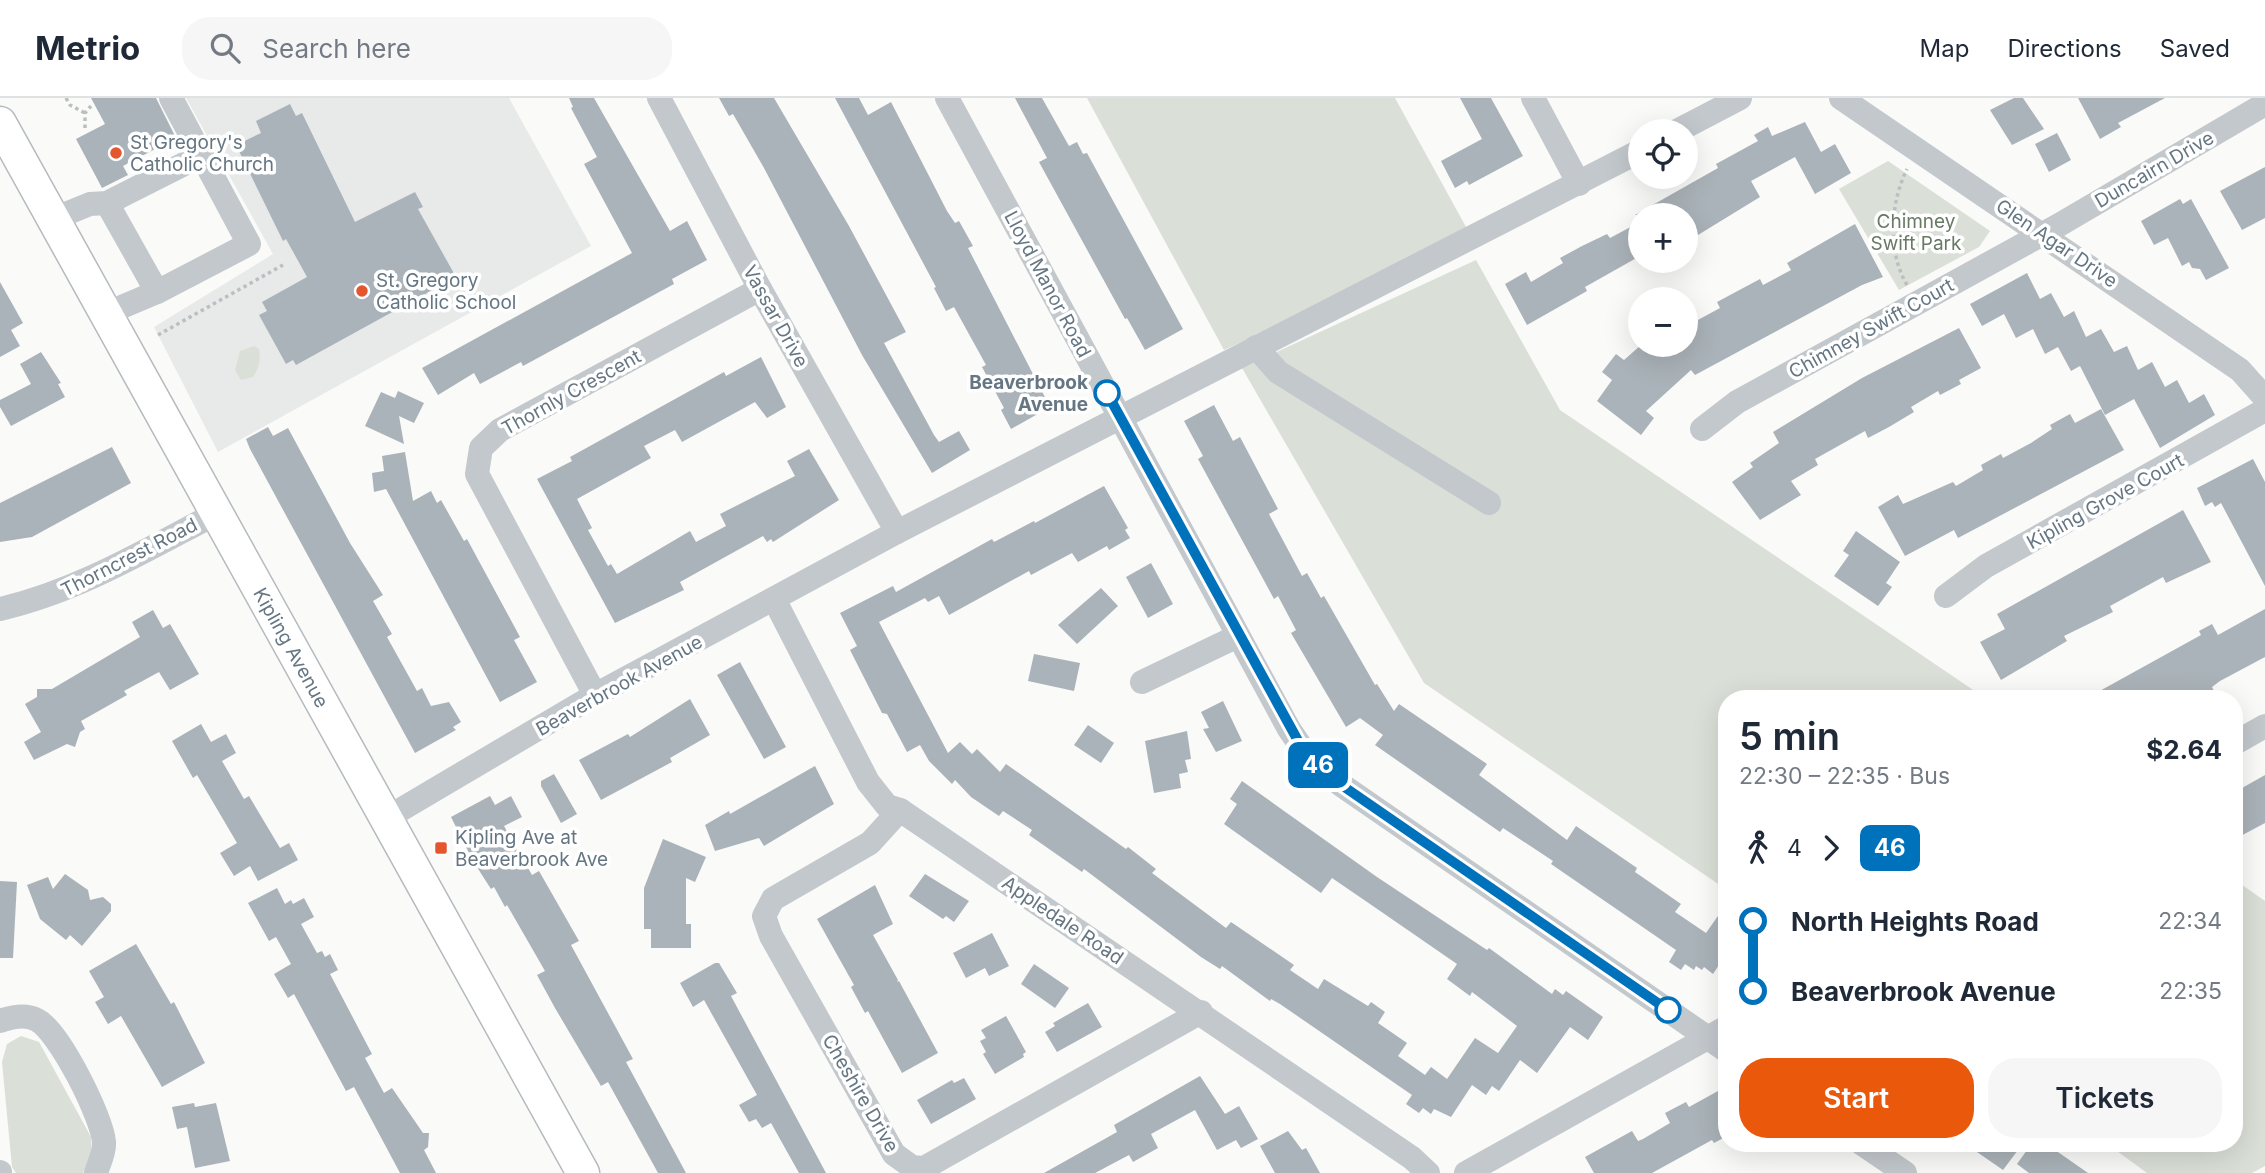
<!DOCTYPE html>
<meta charset="utf-8">
<style>
:root{--surface:#fff;--page:#f6f6f7;--text:#1f2937;--muted:#747a83;--line:#e0e1e3;--accent:#ea580c}
body{margin:0;font-family:Inter,sans-serif;background:var(--page);color:var(--text);height:100vh;display:flex;flex-direction:column;font-size:26px;white-space:nowrap}
*{box-sizing:border-box;margin:0}
p{font-size:23px;color:var(--muted)}
.icon{flex:none;width:38px;height:38px;fill:none;stroke:currentColor;stroke-width:2;stroke-linecap:round;stroke-linejoin:round}
.map{position:relative;flex:1;overflow:hidden}
.side{position:absolute;left:1718px;top:592px;width:525px;height:462px;display:flex;flex-direction:column;background:var(--surface);border-radius:28px;box-shadow:0 7px 28px #0002}
.side>*{flex:none}
.badge{padding:0 14px;border-radius:10px;font-size:24px;line-height:46px}
.controls{position:absolute;left:1628px;top:21px;display:grid;gap:14px}
.controls a{display:grid;place-items:center;width:70px;height:70px;border-radius:50%;background:var(--surface);box-shadow:0 7px 28px #0002;font-size:35px}
.map>.badge{position:absolute;translate:-50% -50%;box-shadow:0 0 0 4px #fff}
.legs{display:flex;align-items:center;gap:10px;height:77px;padding:0 21px;font-size:23px}
.legs p{margin-inline-start:auto}
.head{display:flex;align-items:center;justify-content:space-between;height:119px;padding:0 21px}
h1{font-size:38px;font-weight:600;line-height:52px}
.button{display:flex;gap:14px;margin-top:auto;padding:14px 21px}
.button a{flex:1;height:80px;border-radius:28px;background:var(--accent);color:#fff;font-size:28px;font-weight:600;line-height:80px;text-align:center}
.button a+a{background:var(--page);color:var(--text)}
ul{padding:0 21px;list-style:none}
li{display:flex;align-items:center;gap:24px;height:70px;font-size:26px}
li i{display:grid;place-items:center;width:10px;height:100%;margin:0 9px;background:currentColor}
li i::after{content:'';width:18px;height:18px;margin:-9px;border:5px solid;border-radius:50%;background:var(--surface)}
li p{margin-inline-start:auto}
li:first-child i{background:linear-gradient(#0000 50%,currentColor 0)}
li:last-child i{background:linear-gradient(currentColor 50%,#0000 0)}
header{display:flex;align-items:center;gap:42px;box-sizing:border-box;height:98px;padding:0 35px;background:var(--surface);border-bottom:2px solid var(--line)}
header strong{font-size:33px}
nav{display:flex;gap:38px;margin-inline-start:auto;font-size:24px}
.search{width:490px;height:63px;background:var(--page);display:flex;align-items:center;gap:18px;box-sizing:border-box;padding:0 24px;border-radius:28px;color:var(--muted);font-size:26px}
.map>svg:first-child{display:block}
</style>
<header>
<strong>Metrio</strong>
<div class="search"><svg class="icon" aria-label="search" viewBox="0 0 24 24"><circle cx="10" cy="10" r="6"/><path d="M15 15l6 6"/></svg>Search here</div>
<nav><a>Map</a><a>Directions</a><a>Saved</a></nav>
</header>
<div class="map">
<svg width="2265" height="1075" viewBox="0 0 2265 1075">
<rect width="100%" height="100%" fill="#fafaf8"/>
<polygon fill="#e8e9e9" points="186,0 509,0 591,148 218,354 154,229 273,156"/>
<g fill="#dadfd7">
<polygon points="1087,0 1395,0 1471,138 1224,252"/>
<polygon points="1888,63 1990,133 1979,149 1899,192 1839,91"/>
<polygon points="1476,162 1560,312 1985,600 1727,600 1727,792 1424,585 1242,270"/>
<path d="M254,248l5,3c2,10 0,19 -6,28l-12,3 -6,-10 5,-19z"/>
<polygon points="2235,782 2265,803 2265,1068 2252,1075 2147,1075 2106,1045 2235,1045"/>
<polygon points="21,938 39,944 91,1039 92,1057 83,1075 16,1075 12,1069 2,964 7,946"/>
</g>
<g fill="#aab3b9">
<polygon points="91,0 156,0 176,40 123,68 128,77 102,90 76,41 105,26"/>
<polygon points="569,0 594,0 670,133 687,123 707,162 672,181 674,186 523,268 521,264 480,286 474,275 438,297 422,270 632,155 584,66 597,59 571,10 573,9"/>
<polygon points="719,0 774,0 849,128 906,234 884,245 934,337 939,344 959,333 970,352 932,375 862,257 764,70 733,16 729,18"/>
<polygon points="835,0 859,0 868,17 891,4 947,113 955,125 959,123 973,148 968,150 1050,309 1011,331 1001,312 1004,310 982,269 986,267 954,209 946,213 934,190 936,189"/>
<polygon points="1015,0 1042,0 1069,48 1077,44 1083,56 1087,55 1183,231 1145,252 1127,220 1125,221 1039,64 1047,60"/>
<polygon points="1460,0 1491,0 1523,58 1469,87 1467,83 1455,90 1441,63 1482,41"/>
<polygon points="2014,0 2023,0 2044,31 2012,47 1990,12"/>
<polygon points="2078,0 2165,0 2118,25 2121,29 2100,41"/>
<polygon points="290,6 296,18 302,15 355,124 415,94 423,109 418,111 456,179 296,267 293,262 286,266 259,217 267,213 262,204 307,179 286,141 283,143 236,47 261,35 256,23"/>
<polygon points="1805,24 1821,54 1835,46 1851,75 1815,96 1795,59 1751,83 1760,99 1698,137 1688,117 1635,117 1718,70 1716,66 1758,43 1754,37 1768,29 1772,38"/>
<polygon points="2057,35 2071,62 2049,74 2035,46"/>
<polygon points="2265,69 2265,120 2242,132 2220,93"/>
<polygon points="2180,101 2183,106 2191,101 2229,170 2206,182 2200,171 2192,170 2189,164 2182,168 2168,140 2154,147 2141,123"/>
<polygon points="1640,124 1640,158 1585,189 1587,193 1527,227 1505,186 1526,174 1531,184 1563,165 1560,160 1582,148 1607,136 1610,140"/>
<polygon points="1855,126 1883,179 1862,187 1695,277 1691,272 1646,313 1654,320 1641,337 1597,303 1612,282 1602,274 1616,256 1624,262 1641,247 1685,247 1685,229 1720,210 1717,204 1760,181 1763,187 1791,172 1787,165"/>
<polygon points="2027,175 2040,201 2051,195 2064,219 2074,213 2086,239 2101,231 2114,254 2127,248 2138,272 2152,264 2165,289 2177,282 2189,305 2204,296 2215,317 2160,350 2134,301 2105,317 2080,268 2071,273 2058,249 2045,256 2033,231 2016,240 2004,216 1982,228 1970,206"/>
<polygon points="0,184 23,225 11,232 20,248 0,259"/>
<polygon points="1959,230 1981,270 1959,282 1961,286 1940,297 1938,293 1911,309 1914,314 1889,329 1868,340 1865,333 1815,361 1818,367 1791,383 1801,397 1760,422 1732,384 1753,369 1750,365 1779,345 1773,334 1862,280"/>
<polygon points="41,254 61,285 58,286 65,299 11,328 0,309 0,302 31,286 20,266"/>
<polygon points="761,259 786,309 767,320 755,304 682,344 675,332 644,348 651,360 577,401 592,430 588,432 608,468 611,466 617,476 690,433 696,444 726,428 720,416 795,378 787,363 809,351 839,402 773,444 771,441 767,444 763,438 680,484 684,492 615,525 537,381 572,363 570,359 724,274 726,278"/>
<polygon points="398,293 424,305 414,325 399,318 404,346 365,328 381,294 395,300"/>
<polygon points="1214,307 1233,343 1240,339 1278,411 1269,416 1302,478 1307,475 1321,500 1324,498 1375,587 1377,586 1394,613 1399,606 1487,666 1479,677 1567,742 1576,728 1637,770 1635,774 1681,806 1675,814 1706,835 1727,805 1727,855 1713,876 1704,869 1702,872 1696,868 1694,872 1685,866 1681,872 1669,864 1676,852 1551,766 1553,763 1503,730 1500,734 1375,647 1383,637 1360,620 1346,629 1291,535 1296,532 1278,498 1274,501 1198,361 1203,358 1184,323"/>
<polygon points="2101,311 2124,352 1958,440 1954,432 1905,458 1878,409 1898,397 1903,406 1953,384 1956,388 1983,372 1981,367 2001,356 2003,360 2031,345 2052,331 2050,327 2070,316 2075,325"/>
<polygon points="268,329 273,338 288,330 350,445 383,497 373,503 392,536 387,539 417,593 422,590 431,608 449,604 461,624 453,629 456,632 415,655 250,351 246,341"/>
<polygon points="112,349 131,385 32,439 0,444 0,405"/>
<polygon points="405,354 413,403 431,393 437,405 441,402 464,443 467,441 520,539 514,542 537,584 500,604 386,391 374,394 372,375 384,373 382,358"/>
<polygon points="2253,361 2265,384 2265,488 2221,405 2215,409 2212,404 2205,408 2197,390"/>
<polygon points="1104,388 1128,430 1125,432 1130,440 1109,452 1107,448 1078,464 1072,455 1031,477 1029,473 949,517 939,498 928,504 925,500 879,524 948,655 960,644 972,656 977,651 1000,674 1006,666 1126,751 1128,749 1156,771 1152,775 1226,830 1231,824 1294,867 1290,872 1318,891 1324,881 1368,908 1371,904 1385,914 1378,925 1407,945 1398,958 1425,977 1431,969 1447,981 1475,940 1498,955 1517,928 1472,894 1470,898 1447,881 1457,866 1370,806 1332,780 1321,795 1224,726 1237,706 1230,701 1242,683 1377,779 1487,852 1489,850 1552,896 1555,891 1563,897 1566,893 1603,919 1588,942 1570,929 1537,975 1520,962 1499,993 1492,988 1486,997 1472,987 1451,1019 1434,1011 1431,1016 1423,1010 1419,1015 1406,1006 1412,997 1280,906 1271,901 1270,903 1222,868 1220,871 1201,859 1084,771 1082,774 1029,737 1032,732 1003,713 999,718 971,699 955,682 952,686 929,663 920,647 907,654 887,616 882,615 850,552 857,548 840,515 893,488 896,494 992,441 994,444 1034,423 1035,425"/>
<polygon points="2183,412 2211,464 2166,485 2163,479 2110,508 2113,514 2064,538 2067,543 2001,582 1980,544 2005,531 1997,516"/>
<polygon points="1856,433 1900,464 1886,485 1892,489 1878,508 1834,478 1849,457 1843,453"/>
<polygon points="1151,465 1173,506 1148,520 1126,479"/>
<polygon points="1101,490 1118,508 1077,546 1058,527"/>
<polygon points="2265,511 2265,559 2220,583 2212,589 2214,593 2199,600 2087,600 2201,537 2199,533 2212,526 2218,537"/>
<polygon points="153,512 163,530 170,526 199,576 170,592 159,574 124,593 127,597 81,623 85,631 80,634 75,649 67,646 34,662 24,644 41,634 25,606 37,599 37,591 52,591 140,539 132,524"/>
<polygon points="1034,556 1080,565 1074,593 1028,583"/>
<polygon points="740,564 786,649 764,661 717,577"/>
<polygon points="690,601 710,637 670,660 672,664 601,702 579,662 628,636 630,639"/>
<polygon points="1223,603 1242,643 1216,654 1203,631 1209,630 1201,614"/>
<polygon points="201,626 211,644 226,636 236,655 222,663 244,701 249,698 280,750 289,745 298,762 258,783 250,768 234,778 220,755 237,745 197,677 193,680 172,643"/>
<polygon points="1088,627 1114,645 1101,665 1074,647"/>
<polygon points="1187,633 1191,661 1185,662 1188,674 1179,676 1181,690 1154,695 1145,643"/>
<polygon points="815,668 834,706 764,748 759,740 715,753 705,727 729,713 730,716"/>
<polygon points="554,676 577,716 561,725 541,688 541,683"/>
<polygon points="2265,677 2265,725 2235,741 2235,694"/>
<polygon points="490,698 495,707 511,698 522,719 504,728 532,777 539,773 579,843 571,847 633,961 626,964 686,1075 658,1075 608,984 601,988 555,910 537,877 545,873 507,807 505,809 494,789 491,791 473,763 451,719"/>
<polygon points="663,741 706,759 695,784 686,780 686,826 691,826 691,850 651,850 651,831 644,831 644,790"/>
<polygon points="65,776 88,792 90,802 103,799 111,806 111,813 82,848 70,837 66,842 40,821 27,787 48,779 53,791"/>
<polygon points="925,776 969,803 954,824 946,818 943,821 909,798"/>
<polygon points="0,783 17,784 13,860 0,860"/>
<polygon points="875,787 893,826 873,837 898,882 897,884 899,883 938,955 902,975 868,913 865,915 851,889 854,887 817,821"/>
<polygon points="277,790 285,806 291,802 293,806 304,800 314,819 301,826 317,855 322,853 325,859 330,856 338,872 330,876 372,956 365,960 384,995 392,990 423,1035 429,1035 428,1049 424,1052 436,1075 400,1075 354,989 346,993 294,896 288,900 274,876 291,866 276,839 269,843 248,805"/>
<polygon points="992,835 1009,868 989,878 985,870 966,880 953,855"/>
<polygon points="136,846 171,906 174,904 205,965 162,989 121,918 108,926 95,904 104,899 89,873"/>
<polygon points="715,865 719,865 737,895 731,898 826,1075 799,1075 771,1025 762,1030 756,1021 749,1024 739,1007 757,997 704,902 693,909 680,885"/>
<polygon points="1034,866 1069,890 1055,910 1021,886"/>
<polygon points="1088,905 1102,929 1057,954 1045,934 1055,928 1053,925"/>
<polygon points="1006,918 1026,954 1023,956 1024,959 995,976 983,956 986,954 980,943 986,940 981,932"/>
<polygon points="1200,978 1225,1016 1239,1008 1258,1041 1241,1050 1236,1042 1217,1052 1195,1012 1151,1036 1158,1050 1133,1064 1129,1057 1095,1075 1044,1075 1117,1034 1114,1027"/>
<polygon points="964,980 976,1001 931,1026 917,1002 952,982 954,985"/>
<polygon points="1718,993 1727,1009 1727,1038 1714,1045 1712,1042 1652,1075 1594,1075 1585,1059 1632,1033 1638,1043 1643,1041 1670,1025 1665,1015 1686,1004 1689,1009"/>
<polygon points="194,1005 195,1009 216,1005 230,1063 195,1070 187,1029 177,1031 172,1009"/>
<polygon points="1288,1033 1302,1052 1306,1050 1320,1075 1275,1075 1260,1048"/>
<polygon points="1964,1045 2008,1045 2018,1052 2003,1072"/>
<polygon points="2032,1045 2045,1045 2088,1075 2029,1075 2017,1066"/>
</g>
<g fill="none" stroke-linecap="round" stroke-linejoin="round">
<g stroke="#b5babe" stroke-width="35">
<g id="major">
<path id="s1" d="M0,25l583,1050"/>
</g>
</g>
<g stroke="#bbbfc2" stroke-width="3.5" stroke-dasharray="3.5 3.5" stroke-linecap="butt">
<polyline points="66,0 70,7 85,15"/>
<polyline points="85,30 85,15 91,8"/>
<path d="M1907,187c-20,-34 -17,-81 0,-116"/>
<polyline points="158,237 283,167"/>
</g>
<g stroke="#c3c8cc" stroke-width="24">
<polyline points="659,0 760,191 897,434"/>
<polyline points="947,0 1289,631 1302,650 1340,686 1727,953"/>
<polyline points="1533,0 1579,86"/>
<polyline points="1841,0 2240,272 2265,300"/>
<polyline points="1677,33 1740,0"/>
<polyline points="107,105 157,194"/>
<polyline points="53,121 90,106 107,105 202,57"/>
<polyline points="105,216 157,194 249,146 171,0"/>
<polyline points="1256,249 1278,274 1489,405"/>
<polyline points="1702,331 1737,304 2059,127 2265,6"/>
<polyline points="1946,498 1986,468 2265,312"/>
<polyline points="775,503 868,684 887,708 900,712 1412,1060 1428,1075"/>
<path d="M0,511c78,-18 146,-59 217,-96"/>
<polyline points="1142,584 1238,538"/>
<polyline points="595,597 477,376 481,350 500,332 760,191"/>
<polyline points="2235,645 2265,628"/>
<polyline points="900,712 870,745 773,801 764,818 771,838 894,1056 912,1069 924,1070 1201,914"/>
<polyline points="385,721 595,597 897,434 1640,53"/>
<path d="M0,923c11,-4 26,-7 37,-1 22,11 65,97 67,122 1,10 -5,21 -8,31"/>
<polyline points="1861,1045 1905,1075"/>
<polyline points="0,1074 0,1075"/>
<polyline points="1466,1075 1727,929"/>
</g>
<use href="#major" stroke="#fff" stroke-width="32"/>
</g>
<g fill="none" stroke-linecap="round" stroke-linejoin="round">
<g stroke="#fff" stroke-width="16">
<polyline id="line-1" points="1107,295 1302,650 1340,686 1668,912"/>
</g>
<use href="#line-1" stroke="#0072bc" stroke-width="10"/>
</g>
<g fill="#e4572e" stroke="#fff" stroke-width="2.5">
<circle cx="116" cy="55" r="7"/>
<circle cx="362" cy="193" r="7"/>
<rect x="434" y="743" width="14" height="14" rx="3.5"/>
</g>
<g fill="#fff" stroke="#0072bc" stroke-width="3.5">
<circle cx="1107" cy="295" r="12"/>
<circle cx="1668" cy="912" r="12"/>
</g>
<g text-anchor="middle" stroke-width="7" stroke-linejoin="round" paint-order="stroke">
<g font-size="19" fill="#657683" stroke="#fff" text-anchor="start">
<text x="130" y="51">St Gregory's<tspan x="130" dy="22">Catholic Church</tspan></text>
<text x="376" y="189">St. Gregory<tspan x="376" dy="22">Catholic School</tspan></text>
<text x="455" y="746">Kipling Ave at<tspan x="455" dy="22">Beaverbrook Ave</tspan></text>
</g>
<g font-size="19" fill="#657683" stroke="#fff">
<text transform="translate(2154 71) rotate(-30)" y="7">Duncairn Drive</text>
<text transform="translate(2057 145) rotate(34)" y="7">Glen Agar Drive</text>
<text transform="translate(1048 186) rotate(62)" y="7">Lloyd Manor Road</text>
<text transform="translate(776 218) rotate(61)" y="7">Vassar Drive</text>
<text transform="translate(1871 230) rotate(-29)" y="7">Chimney Swift Court</text>
<text transform="translate(571 294) rotate(-29)" y="7">Thornly Crescent</text>
<text transform="translate(2105 403) rotate(-29)" y="7">Kipling Grove Court</text>
<text transform="translate(129 459) rotate(-27)" y="7">Thorncrest Road</text>
<text dy="7" stroke="none"><textPath href="#s1" startOffset="600">Kipling Avenue</textPath></text>
<text transform="translate(619 587) rotate(-29)" y="7">Beaverbrook Avenue</text>
<text transform="translate(1063 822) rotate(34)" y="7">Appledale Road</text>
<text transform="translate(861 995) rotate(60)" y="7">Cheshire Drive</text>
</g>
<g font-size="19" fill="#687a64" stroke="#fff">
<text x="1916" y="130">Chimney<tspan x="1916" dy="22">Swift Park</tspan></text>
</g>
<g font-size="19" font-weight="bold" fill="#657683" stroke="#fff" text-anchor="end">
<text x="1088" y="291">Beaverbrook<tspan x="1088" dy="22">Avenue</tspan></text>
</g>
</g>
</svg>
<div class="controls">
<a><svg class="icon" aria-label="locate" viewBox="0 0 24 24"><circle cx="12" cy="12" r="6"/><path d="M12 2v4M12 18v4M2 12h4M18 12h4"/></svg></a>
<a>+</a>
<a>−</a>
</div>
<b class="badge" style="left:1318px;top:667px;background:#0072bc;color:#fff">46</b>
<section class="side">
<div class="head"><div><h1>5 min</h1><p>22:30 – 22:35 · Bus</p></div><b>$2.64</b></div>
<div class="legs"><svg class="icon" aria-label="walk" viewBox="0 0 24 24"><circle cx="13" cy="4" r="2"/><path d="M13 8l-2 6 4 7M11 14l-3 7M7 12l3-4h3l4 4"/></svg>4<svg class="icon" aria-label="forward" viewBox="0 0 24 24"><path d="M9 5l7 7-7 7"/></svg><b class="badge" style="background:#0072bc;color:#fff">46</b></div>
<ul>
<li><i style="color:#0072bc"></i><b>North Heights Road</b><p>22:34</p></li>
<li><i style="color:#0072bc"></i><b>Beaverbrook Avenue</b><p>22:35</p></li>
</ul>
<div class="button"><a>Start</a><a>Tickets</a></div>
</section>
</div>
